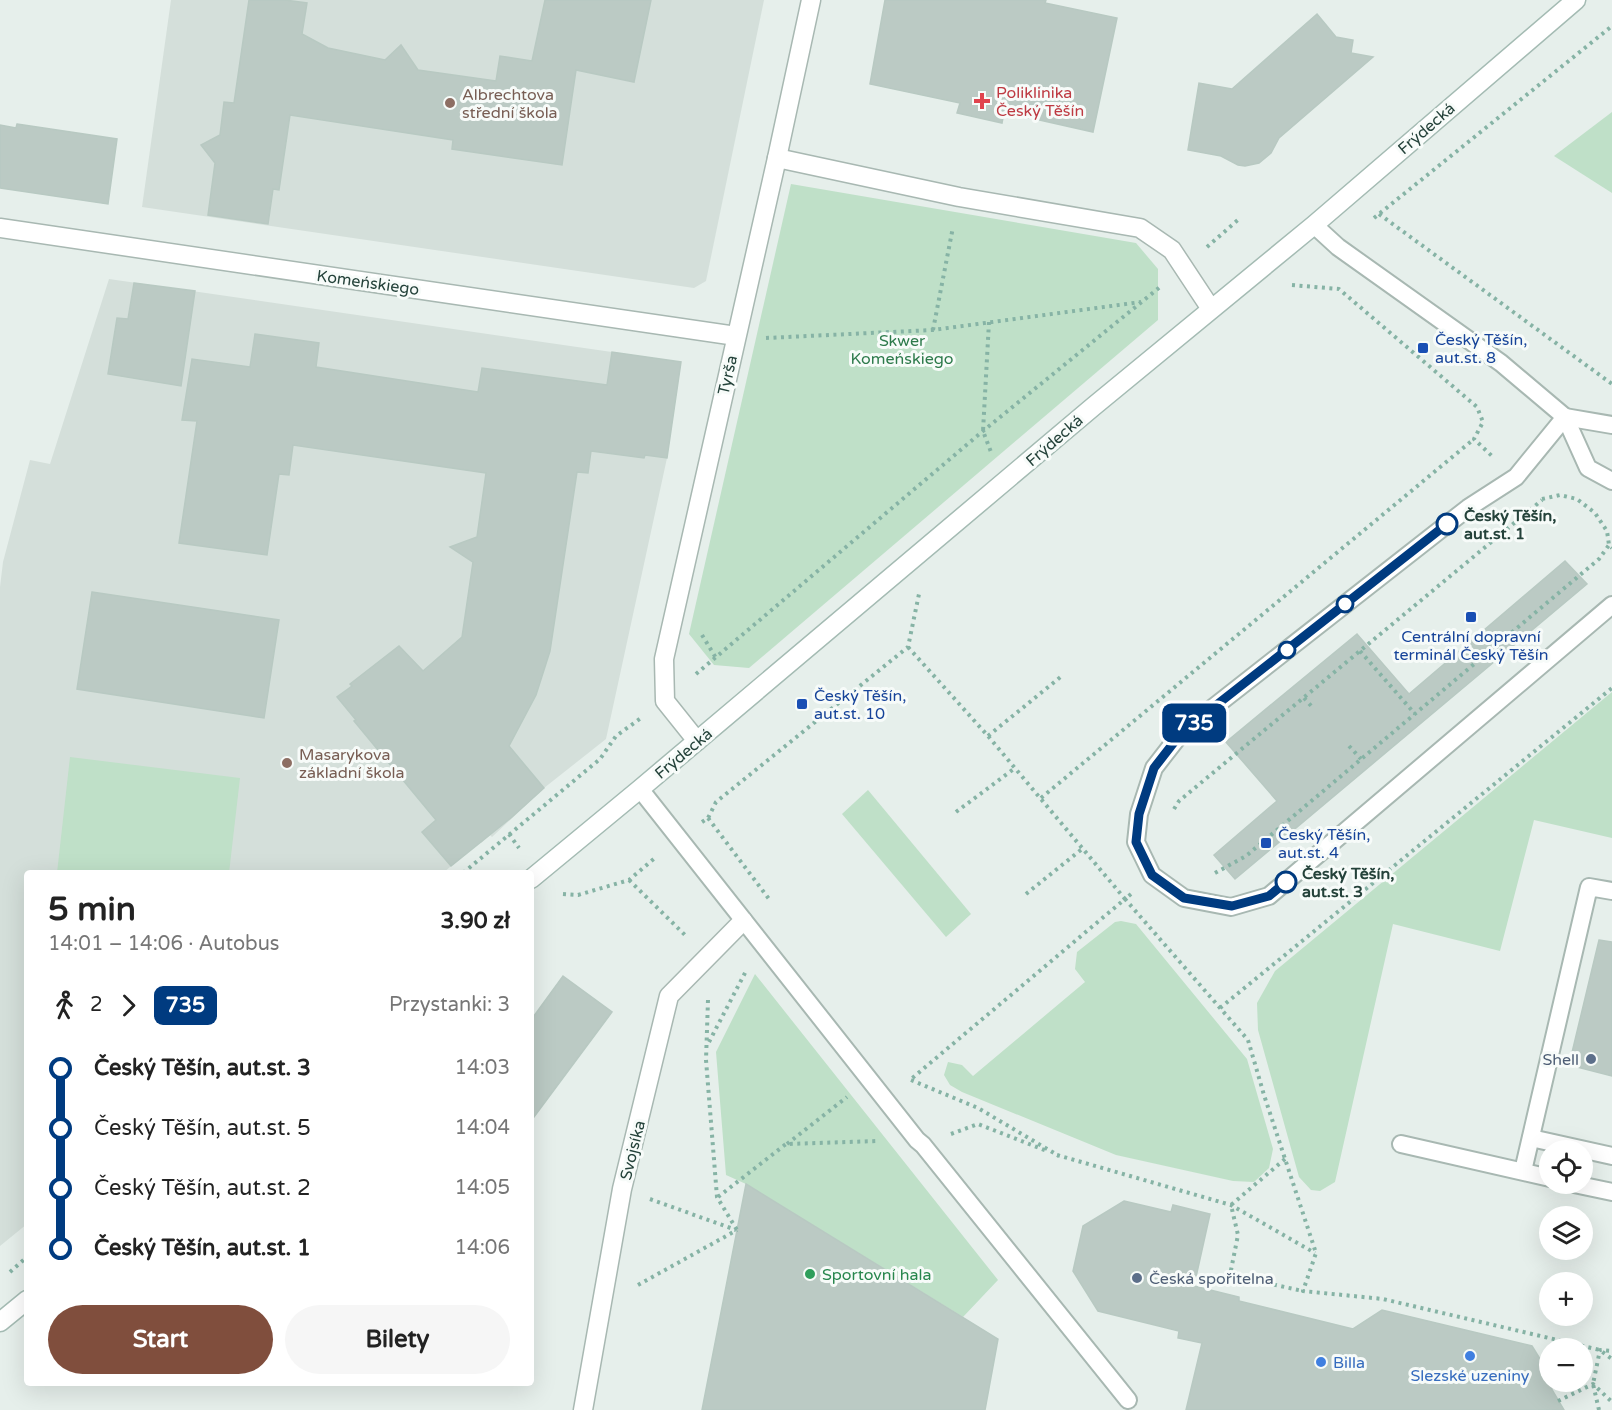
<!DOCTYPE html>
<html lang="pl">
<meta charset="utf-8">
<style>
:root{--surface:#fff;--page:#f6f6f6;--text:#222;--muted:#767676;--accent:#804e3d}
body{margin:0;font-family:"Varela Round",sans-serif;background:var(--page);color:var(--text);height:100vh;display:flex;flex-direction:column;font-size:22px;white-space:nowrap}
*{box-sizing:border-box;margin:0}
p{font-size:20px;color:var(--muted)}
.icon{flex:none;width:33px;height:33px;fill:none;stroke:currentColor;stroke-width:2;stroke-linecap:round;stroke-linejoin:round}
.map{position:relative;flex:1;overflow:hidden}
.details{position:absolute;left:24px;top:870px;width:510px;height:516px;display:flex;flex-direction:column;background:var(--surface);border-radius:6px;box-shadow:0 6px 24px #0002}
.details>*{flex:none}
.badge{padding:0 12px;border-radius:9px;font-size:21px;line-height:39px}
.buttons{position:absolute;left:1539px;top:1140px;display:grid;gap:12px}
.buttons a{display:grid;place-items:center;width:54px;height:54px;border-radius:50%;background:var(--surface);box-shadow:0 6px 24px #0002;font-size:30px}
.map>.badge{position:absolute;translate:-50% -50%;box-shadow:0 0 0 3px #fff}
.legs{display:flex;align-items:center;gap:9px;height:66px;padding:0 24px;font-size:20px}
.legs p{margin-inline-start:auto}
.overview{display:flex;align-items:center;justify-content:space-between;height:102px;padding:0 24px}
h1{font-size:33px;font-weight:700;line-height:45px}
.button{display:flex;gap:12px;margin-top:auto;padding:12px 24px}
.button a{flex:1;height:69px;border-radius:36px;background:var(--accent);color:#fff;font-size:24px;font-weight:700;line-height:69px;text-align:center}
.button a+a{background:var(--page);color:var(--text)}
ul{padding:0 24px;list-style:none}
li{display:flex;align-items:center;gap:21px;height:60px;font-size:22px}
li i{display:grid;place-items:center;width:9px;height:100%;margin:0 8px;background:currentColor}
li i::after{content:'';width:15px;height:15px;margin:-8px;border:4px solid;border-radius:50%;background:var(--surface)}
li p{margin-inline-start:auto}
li:first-child i{background:linear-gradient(#0000 50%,currentColor 0)}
li:last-child i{background:linear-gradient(currentColor 50%,#0000 0)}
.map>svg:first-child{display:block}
</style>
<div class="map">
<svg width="1612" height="1410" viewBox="0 0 1612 1410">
<rect width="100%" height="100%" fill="#e6efeb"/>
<g fill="#d4dfda">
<polygon points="171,0 764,0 706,281 694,288 142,207"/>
<polygon points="109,279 681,362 667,458 606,739 544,788 492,837 490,835 481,843 479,842 443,873 27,873 27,1224 0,1246 0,587 3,562 30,460 50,464"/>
</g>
<g fill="#bfe0c8">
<polygon points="1612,112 1612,193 1554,156"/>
<polygon points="791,184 1136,243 1158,269 1158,320 749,668 714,665 689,634"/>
<polygon points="1612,692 1612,838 1534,820 1500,951 1393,924 1335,1182 1320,1191 1311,1190 1299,1177 1258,1030 1257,1003 1275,971"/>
<polygon points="70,757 240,778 229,873 57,873"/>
<polygon points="868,790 971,914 946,937 842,814"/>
<polygon points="1121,921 1136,924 1247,1059 1273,1149 1269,1168 1254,1182 1233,1181 1116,1155 962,1092 950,1085 944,1075 948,1062 962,1065 973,1076 1085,982 1075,969 1077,952 1115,922"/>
<polygon points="755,974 998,1280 963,1317 746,1184 726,1175 716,1052"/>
</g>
<g fill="#bbcac4" stroke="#b8c9c2" stroke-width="1.5">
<polygon points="249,0 285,0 307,3 302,34 328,48 385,60 401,45 418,70 496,81 500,56 532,61 545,0 651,0 634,82 576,70 562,165 452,149 453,140 290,115 279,190 273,189 268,224 208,215 215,163 201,145 220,135 224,102 234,103"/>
<polygon points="885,0 1046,0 1045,3 1117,18 1093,132 1004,112 1002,123 957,113 960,103 870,84"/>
<polygon points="1317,14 1336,37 1353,40 1351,53 1373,57 1279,138 1271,153 1259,163 1245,166 1238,165 1221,156 1188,150 1199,83 1232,89"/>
<polygon points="17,124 117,139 108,204 0,188 0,125 16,128"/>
<polygon points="134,283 195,291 181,386 108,374 117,318 128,319"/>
<polygon points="255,334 319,343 316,367 478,392 482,368 607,385 612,352 681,362 667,458 645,455 644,458 591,451 588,473 577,472 550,651 536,695 509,746 544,788 512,817 451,866 422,832 436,820 354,721 356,720 337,697 352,686 350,684 399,646 423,671 462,637 473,562 450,547 477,537 486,473 293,445 289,475 279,474 267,555 179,543 197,421 182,420 192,359 250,367"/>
<polygon points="1565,561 1587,584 1235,879 1214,855 1277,801 1226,742 1357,634 1409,694"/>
<polygon points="92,592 279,620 264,718 77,689"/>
<polygon points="1599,940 1612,942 1612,1076 1569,1065"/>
<polygon points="563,976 612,1012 531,1121 531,1020"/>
<polygon points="746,1184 998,1339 985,1410 702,1410"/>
<polygon points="1124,1201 1171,1212 1173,1205 1210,1214 1194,1286 1239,1297 1239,1301 1353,1329 1382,1310 1532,1346 1550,1375 1550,1382 1554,1382 1556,1386 1551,1388 1564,1410 1186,1410 1202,1343 1178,1338 1179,1331 1098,1311 1073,1271 1083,1226"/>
</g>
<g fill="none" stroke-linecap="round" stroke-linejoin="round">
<g stroke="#a8b8b2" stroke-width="20">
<g id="lane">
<polyline points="1314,225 1338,247 1501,363 1565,417 1588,468 1612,481"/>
<polyline points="1565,417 1516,477 1468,508 1182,732 1154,768 1139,814 1136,842 1152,875 1184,898 1231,907 1269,896 1612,605"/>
<polyline points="1565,417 1612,425"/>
<polyline points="640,789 917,1140 923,1145 1128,1400"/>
<polyline points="1531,1138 1612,1156"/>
<polyline points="1401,1144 1550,1178"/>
<polyline points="1523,1171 1589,887 1612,891"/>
<polyline points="1574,1184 1612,1192"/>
</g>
</g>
<g stroke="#a8b8b2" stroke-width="21">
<g id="street">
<polyline points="777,158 959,197 1140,228 1172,250 1211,309"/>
<polyline points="0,228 736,336"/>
<polyline points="697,741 665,701 664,659 777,158 811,0"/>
<polyline points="583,1410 622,1189 669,996 743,921"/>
</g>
</g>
<g stroke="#a4bbb3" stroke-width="21">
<g id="secondary">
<polyline points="531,879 640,789 1094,406 1314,225 1576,0"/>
<polyline points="0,1322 27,1300"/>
</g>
</g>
<g stroke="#86b3a5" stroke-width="4" stroke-dasharray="3 4.5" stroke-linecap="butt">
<polyline points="1379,214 1612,384"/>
<polyline points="1374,218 1612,26"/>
<polyline points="1207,247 1239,219"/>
<polyline points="1292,285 1339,289 1477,407 1483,422 1474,439 1493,457"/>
<polyline points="989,322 983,431 991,452"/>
<polyline points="933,330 953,227"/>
<polyline points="766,338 933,330 1141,302"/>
<polyline points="1542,499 1560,495 1577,499 1595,513 1607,531 1609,545 1612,548"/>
<polyline points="702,635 716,658"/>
<polyline points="908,647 988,736 1125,899 910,1080"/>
<polyline points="1360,651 1415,714"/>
<polyline points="696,674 983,431 1160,287"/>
<polyline points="1304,698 1314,709"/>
<polyline points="988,736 1063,675"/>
<polyline points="1349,746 1361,759"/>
<polyline points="1041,798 1474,439"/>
<polyline points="1174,809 1179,801 1542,500"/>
<polyline points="956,812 1015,768"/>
<polyline points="708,818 769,899"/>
<polyline points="702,822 708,818 716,802 908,647 919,594"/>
<polyline points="509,834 519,848"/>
<polyline points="463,873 600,759 616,736 641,718"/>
<polyline points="1215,873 1246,856 1599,559 1609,545"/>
<polyline points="629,880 686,936"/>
<polyline points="563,894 578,895 629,880 656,857"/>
<polyline points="1026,894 1082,849"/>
<polyline points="1131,894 1125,899 1248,1040 1264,1095 1316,1253 1303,1291 1383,1299 1600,1350 1612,1359"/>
<polyline points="708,1000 706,1060 717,1197 737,1230"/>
<polyline points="1220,1008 1612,688"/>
<polyline points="709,1042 746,971"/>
<polyline points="911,1080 978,1108 1059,1156"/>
<polyline points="951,1134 978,1124 1047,1151"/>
<polyline points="787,1144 847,1097"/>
<polyline points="1057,1155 1231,1205 1315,1253"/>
<polyline points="1285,1159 1231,1205 1238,1235 1230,1275 1303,1291"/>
<polyline points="718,1197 786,1144 879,1141"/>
<polyline points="650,1199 736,1230"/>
<polyline points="10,1272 27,1257"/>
<polyline points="638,1285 737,1230"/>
<polyline points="1558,1401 1593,1384 1612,1402"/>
<polyline points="1599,1410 1593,1384 1600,1350 1612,1351"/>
</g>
<use href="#lane" stroke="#fff" stroke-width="16"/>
<use href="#street" stroke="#fff" stroke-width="18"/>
<use href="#secondary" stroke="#fff" stroke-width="18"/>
</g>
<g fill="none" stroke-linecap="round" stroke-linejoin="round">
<g stroke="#fff" stroke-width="14">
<polyline id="line-1" points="1286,882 1269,896 1232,906 1184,898 1152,875 1136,842 1139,814 1154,768 1182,732 1447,524"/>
</g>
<use href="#line-1" stroke="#003b80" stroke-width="9"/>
</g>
<path fill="#e0444e" stroke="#f7fbf9" stroke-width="2" d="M979 92h6v6h6v6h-6v6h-6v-6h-6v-6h6z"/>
<g fill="#8d6e63" stroke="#f7fbf9" stroke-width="2">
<circle cx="450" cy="103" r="6"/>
<circle cx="287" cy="763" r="6"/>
</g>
<g fill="#1a4fb4" stroke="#f7fbf9" stroke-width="2">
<rect x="1417" y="342" width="12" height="12" rx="3"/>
<rect x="1465" y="611" width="12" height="12" rx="3"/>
<rect x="796" y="698" width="12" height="12" rx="3"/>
<rect x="1260" y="837" width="12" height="12" rx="3"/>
</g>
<g fill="#fff" stroke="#003b80" stroke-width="3">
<circle cx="1447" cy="524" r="10"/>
<circle cx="1345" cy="604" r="8"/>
<circle cx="1287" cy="650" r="8"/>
<circle cx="1286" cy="882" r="10"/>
</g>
<g fill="#5c6f8a" stroke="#f7fbf9" stroke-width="2">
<circle cx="1591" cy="1059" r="6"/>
<circle cx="1137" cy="1278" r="6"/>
</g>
<circle fill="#2e9e5b" stroke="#f7fbf9" stroke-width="2" cx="810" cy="1274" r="6"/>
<g fill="#3f7fe0" stroke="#f7fbf9" stroke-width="2">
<circle cx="1470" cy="1356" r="6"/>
<circle cx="1321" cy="1362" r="6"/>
</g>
<g text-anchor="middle" stroke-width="6" stroke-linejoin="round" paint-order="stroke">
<g font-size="16" fill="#be3a42" stroke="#f7fbf9" text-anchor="start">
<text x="996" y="98">Poliklinika<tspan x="996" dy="18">Český Těšín</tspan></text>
</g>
<g font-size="16" fill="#785e54" stroke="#f7fbf9" text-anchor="start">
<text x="462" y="100">Albrechtova<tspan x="462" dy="18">střední škola</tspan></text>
<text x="299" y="760">Masarykova<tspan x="299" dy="18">základní škola</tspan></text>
</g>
<g font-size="16" fill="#24423a" stroke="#f7fbf9">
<text transform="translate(1426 128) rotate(-41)" y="6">Frýdecká</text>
<text transform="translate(368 282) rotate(8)" y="6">Komeńskiego</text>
<text transform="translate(727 375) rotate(-77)" y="6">Tyrša</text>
<text transform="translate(1054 440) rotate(-41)" y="6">Frýdecká</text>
<text transform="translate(683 753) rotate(-40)" y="6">Frýdecká</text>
<text transform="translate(632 1150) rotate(-76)" y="6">Svojsíka</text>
</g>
<g font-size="16" fill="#164399" stroke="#f7fbf9" text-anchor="start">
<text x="1435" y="345">Český Těšín,<tspan x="1435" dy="18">aut.st. 8</tspan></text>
<text x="1471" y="642" text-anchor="middle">Centrální dopravní<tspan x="1471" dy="18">terminál Český Těšín</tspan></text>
<text x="814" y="701">Český Těšín,<tspan x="814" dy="18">aut.st. 10</tspan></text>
<text x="1278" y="840">Český Těšín,<tspan x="1278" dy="18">aut.st. 4</tspan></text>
</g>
<g font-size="16" fill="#2d7a4b" stroke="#f7fbf9">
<text x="902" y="346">Skwer<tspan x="902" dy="18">Komeńskiego</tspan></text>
</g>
<g font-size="16" font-weight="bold" fill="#24423a" stroke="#f7fbf9" text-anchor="start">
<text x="1464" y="521">Český Těšín,<tspan x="1464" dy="18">aut.st. 1</tspan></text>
<text x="1302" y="879">Český Těšín,<tspan x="1302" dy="18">aut.st. 3</tspan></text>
</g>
<g font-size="16" fill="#4e5e75" stroke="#f7fbf9" text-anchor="end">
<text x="1579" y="1065">Shell</text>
<text x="1149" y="1284" text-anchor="start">Česká spořitelna</text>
</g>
<g font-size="16" fill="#27864d" stroke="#f7fbf9" text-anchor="start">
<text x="822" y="1280">Sportovní hala</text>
</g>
<g font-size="16" fill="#366cbe" stroke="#f7fbf9" text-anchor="start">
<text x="1333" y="1368">Billa</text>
<text x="1470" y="1381" text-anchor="middle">Slezské uzeniny</text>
</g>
</g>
</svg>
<div class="buttons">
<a><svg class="icon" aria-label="locate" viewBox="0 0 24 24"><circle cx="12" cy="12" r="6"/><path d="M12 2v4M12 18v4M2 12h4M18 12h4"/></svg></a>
<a><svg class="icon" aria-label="layers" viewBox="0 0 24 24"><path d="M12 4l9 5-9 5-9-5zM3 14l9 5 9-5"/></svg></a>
<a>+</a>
<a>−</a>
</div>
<b class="badge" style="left:1194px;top:723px;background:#003b80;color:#fff">735</b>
<section class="details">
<div class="overview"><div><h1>5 min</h1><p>14:01 – 14:06 · Autobus</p></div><b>3.90 zł</b></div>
<div class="legs"><svg class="icon" aria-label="walk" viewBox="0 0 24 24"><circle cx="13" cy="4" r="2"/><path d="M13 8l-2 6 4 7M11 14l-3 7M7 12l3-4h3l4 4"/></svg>2<svg class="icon" aria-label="forward" viewBox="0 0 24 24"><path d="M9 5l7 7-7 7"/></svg><b class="badge" style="background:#003b80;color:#fff">735</b><p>Przystanki: 3</p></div>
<ul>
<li><i style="color:#003b80"></i><b>Český Těšín, aut.st. 3</b><p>14:03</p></li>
<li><i style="color:#003b80"></i><span>Český Těšín, aut.st. 5</span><p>14:04</p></li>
<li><i style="color:#003b80"></i><span>Český Těšín, aut.st. 2</span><p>14:05</p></li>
<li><i style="color:#003b80"></i><b>Český Těšín, aut.st. 1</b><p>14:06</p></li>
</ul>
<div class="button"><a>Start</a><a>Bilety</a></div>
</section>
</div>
